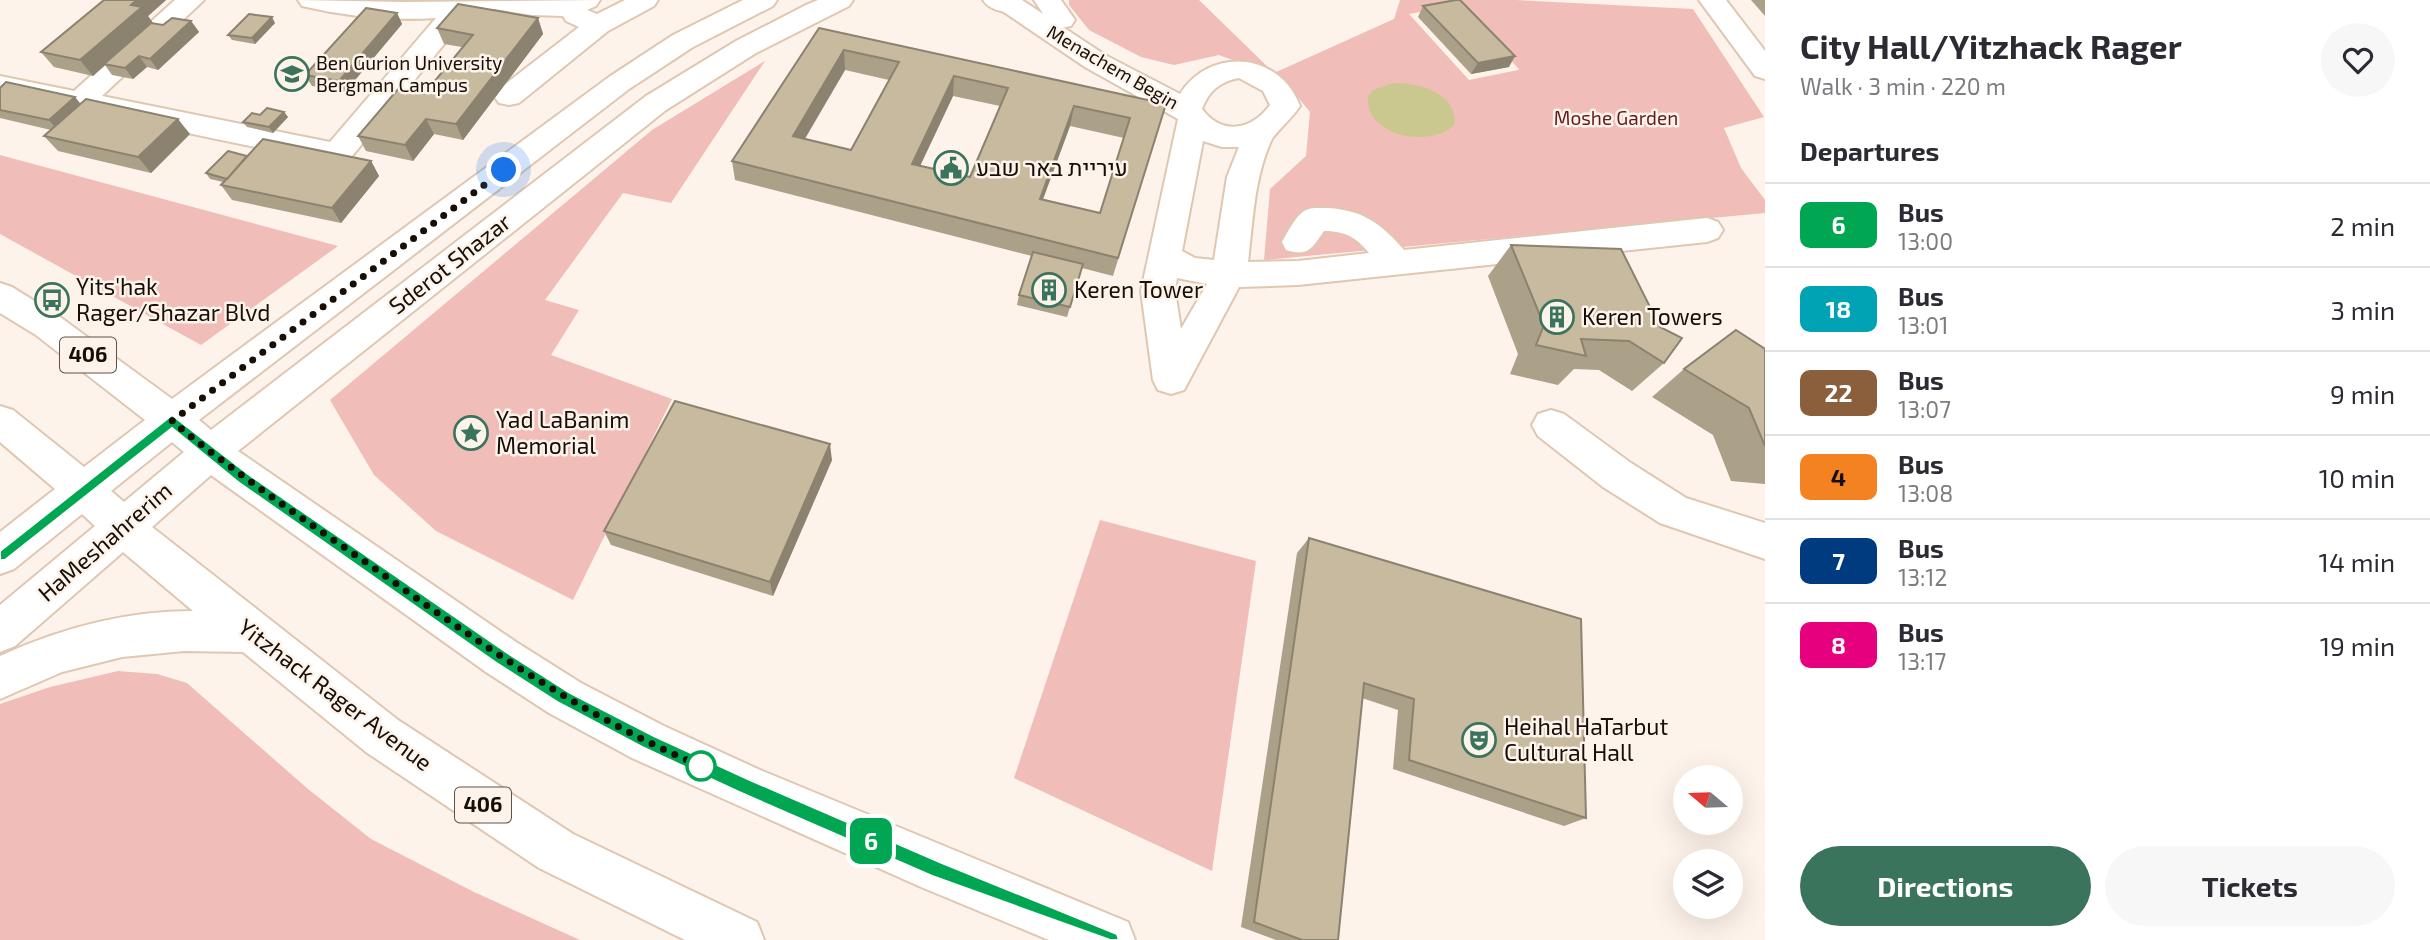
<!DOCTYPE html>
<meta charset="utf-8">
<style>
:root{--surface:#fff;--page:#f7f7f7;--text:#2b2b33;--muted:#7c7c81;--line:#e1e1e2;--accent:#3a745d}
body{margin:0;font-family:"Exo 2",Heebo,sans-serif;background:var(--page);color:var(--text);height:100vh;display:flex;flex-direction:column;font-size:26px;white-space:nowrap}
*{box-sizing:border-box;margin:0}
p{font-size:23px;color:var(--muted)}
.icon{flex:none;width:38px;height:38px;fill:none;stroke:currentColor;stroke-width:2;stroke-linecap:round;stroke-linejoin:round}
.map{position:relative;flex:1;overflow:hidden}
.sheet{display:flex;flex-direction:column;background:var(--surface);width:665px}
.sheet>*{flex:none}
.badge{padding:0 14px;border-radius:10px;font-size:24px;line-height:46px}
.needle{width:46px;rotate:289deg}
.buttons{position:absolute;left:1673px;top:765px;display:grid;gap:14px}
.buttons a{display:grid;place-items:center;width:70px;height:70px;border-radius:50%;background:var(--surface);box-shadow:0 7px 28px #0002;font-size:35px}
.you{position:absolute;width:35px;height:35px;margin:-18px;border:5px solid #fff;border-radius:50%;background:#1a73e8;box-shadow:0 0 0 10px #1a73e833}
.map>.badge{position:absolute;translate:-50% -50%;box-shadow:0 0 0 4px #fff}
h2{padding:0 35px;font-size:26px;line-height:63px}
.round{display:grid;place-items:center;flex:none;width:74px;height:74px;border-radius:37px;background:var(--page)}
.summary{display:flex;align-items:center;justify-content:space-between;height:119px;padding:0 35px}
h1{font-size:33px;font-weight:700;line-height:52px}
.button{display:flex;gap:14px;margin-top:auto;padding:14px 35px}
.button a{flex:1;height:80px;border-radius:42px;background:var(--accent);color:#fff;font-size:28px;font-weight:700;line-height:80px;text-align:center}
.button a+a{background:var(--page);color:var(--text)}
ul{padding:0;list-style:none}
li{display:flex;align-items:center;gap:21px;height:84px;padding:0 35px;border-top:2px solid var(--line)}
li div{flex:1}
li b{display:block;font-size:26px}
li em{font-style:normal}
li .badge{min-width:77px;font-weight:700;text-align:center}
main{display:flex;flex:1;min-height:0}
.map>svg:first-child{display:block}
</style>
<main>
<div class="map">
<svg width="1765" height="940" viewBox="0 0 1765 940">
<rect width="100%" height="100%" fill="#fdf3ea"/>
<g fill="#f0bdb8" fill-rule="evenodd">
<path d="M1069,0h130l75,73 120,-54 6,-19h115l178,9 71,108 -40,11 17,40 24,32v13l-501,47 6,-71 36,-33 4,-44 -28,-34 -63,-23 -45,10 -33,-8 -52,-27 -20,-25zM1456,5l63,64 -1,1 -49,10 -60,-66z"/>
<polygon points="765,61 671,203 623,193 545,300 579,310 551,355 672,399 573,600 436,531 374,475 330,400 652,130"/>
<polygon points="0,155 338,246 201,345 0,234"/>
<polygon points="1100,520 1256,561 1212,871 1014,778"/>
<polygon points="118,671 157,674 187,683 308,789 371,839 474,892 580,940 0,940 0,704 50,687"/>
</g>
<path fill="#cbc88f" d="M1393,83c26,0 63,9 62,41 -23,25 -90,13 -87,-27l5,-7z"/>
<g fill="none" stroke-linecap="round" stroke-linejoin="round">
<g stroke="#dfc7b1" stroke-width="4">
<g id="minor">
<path d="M175,0h29l-102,96 228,46 106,-124c-44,3 -92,-2 -134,-12l-4,-6 107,2 195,-2 -4,6 -9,4 10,4 28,-14h33l-4,6 -46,25 -89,72 -10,2 -10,-2 -5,-7 5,-7 80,-62 -13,-6 -3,-5 -32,-1 -36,-6 -27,6 -120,146 -11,3 -337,-70v-18l74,15z"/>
<path d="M991,0h31l83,55 75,39c30,-48 100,-42 120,12 -7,11 -23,25 -28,33 -18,38 -19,82 -24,123l50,-1 71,-8c-13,-16 -24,-22 -45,-22 -12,17 -15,26 -38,19l-4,-8c5,-9 13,-25 22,-31 6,-4 15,-3 21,-3 36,1 56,15 79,42l303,-32 11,4 5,8 -5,8 -11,4 -409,43 -59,2 -55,103 -13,4 -13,-4 -5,-10 -12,-89 37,-172 -93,-52 -90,-61zM1239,78l24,13 7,14c-18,25 -48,31 -68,4 6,-17 18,-28 37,-31zM1203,141l19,6h17l-12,30 -13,83 -19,-2 -13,-7zM1177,278l30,6 -26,45 -6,-38z"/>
<polygon points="1699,0 1726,0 1765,51 1765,79 1755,76"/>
<polygon points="1551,410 1564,414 1631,463 1686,498 1765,523 1765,559 1660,523 1603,487 1538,436 1532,425 1538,414"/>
</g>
</g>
<g stroke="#dfc7b1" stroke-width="4">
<g id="major">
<path d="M743,0h34l-4,6 -80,41 -64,42 -430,331 12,10 435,-334 90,-55 70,-36 12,-5h35l-4,6 -93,47 -90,57 -428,341 278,191 65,41 83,43 96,44 368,152 7,18h-86l-128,-53 -289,-129 -83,-45 -63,-41 -275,-197 -59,52 246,193 175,114 184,88 7,18h-79l-146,-72 -173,-116 -123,-100 -59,-1 -62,6 -60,15 -62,27v-43c61,-28 126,-45 193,-45l-70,-59 -108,94 -15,6v-47l95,-79 -13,-12 -68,55 -14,5v-42l55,-43 -55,-47v-36l13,4 71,57 61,-47 -109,-85 -36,-22v-30l12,4 48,30 112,82 437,-322 64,-42zM172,442l12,10 -60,50 -13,-11z"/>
<path d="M983,0h38l3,5 -3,6c-13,3 -31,0 -38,-11z"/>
<polygon points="1034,0 1061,0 1075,20 1071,26 1061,28 1051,26"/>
</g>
</g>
<use href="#minor" fill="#fff" fill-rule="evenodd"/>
<use href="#major" fill="#fff" fill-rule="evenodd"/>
</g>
<g fill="#aba088" fill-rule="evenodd">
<polygon points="104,0 166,0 148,16 153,23 163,25 191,21 199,32 158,70 147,67 133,79 112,75 105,65 93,76 54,67 41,52"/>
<polygon points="1751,0 1765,0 1765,16"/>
<polygon points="1423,6 1509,67 1471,74 1418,17"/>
<polygon points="397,13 402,24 345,92 312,86 305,75"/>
<polygon points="538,18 543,34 463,140 434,134 413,161 366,151 358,136 424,94 462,47 444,44 437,28"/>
<polygon points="275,23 255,44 232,40 228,35"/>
<path d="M819,28l347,76 -53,172 -31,-8 -15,49 -50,-12 2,-10 13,-39 -297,-76 -3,-19zM845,70l44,10 -38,70 -46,-11zM953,96l47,10 -30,71 -50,-11zM1070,126l54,12 -24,75 -57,-14z"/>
<polygon points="0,87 75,97 80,104 190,134 151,173 58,151 44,136 51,130 0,118"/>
<polygon points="284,112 288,117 273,133 247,127 243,122 260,115"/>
<polygon points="247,156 371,161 379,176 341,223 232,200 221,185 223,182 210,179 206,173"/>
<polygon points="1511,245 1664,363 1632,391 1599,370 1574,369 1558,385 1510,374 1518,354 1488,276"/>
<polygon points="1765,349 1765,484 1731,481 1713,435 1652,397 1684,369"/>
<polygon points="832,460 773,596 611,545 604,531"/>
<polygon points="1309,538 1586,818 1564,826 1393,769 1398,710 1362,698 1338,940 1276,940 1241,927 1297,553"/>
</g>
<g fill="#8b826f">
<polygon points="137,0 166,0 148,16 153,23 93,76 80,60"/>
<polygon points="397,13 402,24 345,92 339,81"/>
<polygon points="272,17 275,23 255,44 252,38"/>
<polygon points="538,18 543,34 463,140 456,124"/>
<polygon points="191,21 199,32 158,70 150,59"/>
<polygon points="844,50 845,70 795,155 793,136"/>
<polygon points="139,56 147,67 133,79 125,68"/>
<polygon points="1515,56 1509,67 1471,74 1478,63"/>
<polygon points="954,76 953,96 912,183 912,164"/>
<polygon points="75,97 84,108 58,131 49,120"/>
<polygon points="1074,106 1070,126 1036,218 1040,199"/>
<polygon points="284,112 288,117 273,133 269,127"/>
<polygon points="178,119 190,134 151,173 138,157"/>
<polygon points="426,119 434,134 413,161 405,145"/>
<polygon points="371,161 379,176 341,223 332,208"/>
<polygon points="830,444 832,460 773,596 770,582"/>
</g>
<g fill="#c7ba9e" stroke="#8b826f" stroke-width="2" fill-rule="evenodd">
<polygon points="104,0 137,0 131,5 142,7 80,60 41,52"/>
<polygon points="1456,0 1460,0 1515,56 1478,63 1423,6"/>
<polygon points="458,4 538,18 456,124 426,119 405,145 358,136 398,89 424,94 473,35 437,28"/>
<polygon points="366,8 397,13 339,81 305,75"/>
<polygon points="249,14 272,17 252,38 228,35"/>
<polygon points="172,18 191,21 150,59 139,56 125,68 104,64 151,23 163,25"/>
<path d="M819,28l347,76 -48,154 -386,-97zM844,50l55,12 -48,88 -58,-14zM954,76l54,12 -38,89 -58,-13zM1074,106l56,12 -30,95 -60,-14z"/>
<polygon points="6,82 75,97 49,120 0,110 0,88"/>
<polygon points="86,99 178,119 138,157 44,136"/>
<polygon points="267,108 284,112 269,127 243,122 252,113 260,115"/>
<polygon points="263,139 371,161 332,208 221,185"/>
<polygon points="228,151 247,156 227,179 206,173"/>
<polygon points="1511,245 1621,249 1660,327 1682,338 1664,363 1629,341 1581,339 1586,356 1536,345 1544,325"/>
<polygon points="1033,252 1083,264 1070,307 1019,295"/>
<polygon points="1736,330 1765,349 1765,446 1749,408 1684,369"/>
<polygon points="675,401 830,444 770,582 604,531"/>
<polygon points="1309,538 1581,619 1586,818 1409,760 1414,699 1364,683 1338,940 1302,940 1254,922"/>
</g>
<polygon fill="#00a651" stroke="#fff" stroke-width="2" points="172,415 248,474 506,652 570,693 654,736 750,780 942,863 1117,934 1119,940 1110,940 932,876 739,792 642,747 559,703 495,662 238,482 172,428 5,560 0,560 0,551"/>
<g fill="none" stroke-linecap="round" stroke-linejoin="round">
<path stroke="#160e07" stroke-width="7" stroke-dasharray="0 12.6" d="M504,170l-332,251c64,53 133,99 202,147 104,74 208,148 327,198"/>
</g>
<defs>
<g id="university-ring" transform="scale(1.75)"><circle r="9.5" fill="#fdf3ea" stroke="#3a745d" stroke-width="1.5"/><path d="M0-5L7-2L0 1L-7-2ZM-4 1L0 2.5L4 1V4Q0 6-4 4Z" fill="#3a745d"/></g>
<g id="civic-ring" transform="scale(1.75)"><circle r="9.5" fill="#fdf3ea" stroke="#3a745d" stroke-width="1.5"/><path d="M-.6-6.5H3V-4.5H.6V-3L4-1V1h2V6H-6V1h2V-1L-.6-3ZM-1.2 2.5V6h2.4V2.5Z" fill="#3a745d"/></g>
<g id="building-ring" transform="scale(1.75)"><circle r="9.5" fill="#fdf3ea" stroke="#3a745d" stroke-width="1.5"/><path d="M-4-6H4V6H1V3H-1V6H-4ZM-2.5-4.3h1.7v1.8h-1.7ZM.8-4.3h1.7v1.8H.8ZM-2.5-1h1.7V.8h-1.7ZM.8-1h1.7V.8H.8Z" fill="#3a745d"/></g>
<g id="bus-ring" transform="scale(1.75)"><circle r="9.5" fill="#fdf3ea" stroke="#3a745d" stroke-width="1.5"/><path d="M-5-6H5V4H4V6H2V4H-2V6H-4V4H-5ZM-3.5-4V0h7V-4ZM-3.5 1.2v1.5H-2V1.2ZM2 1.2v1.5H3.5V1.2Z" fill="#3a745d"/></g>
<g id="sight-ring" transform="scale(1.75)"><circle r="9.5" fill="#fdf3ea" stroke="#3a745d" stroke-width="1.5"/><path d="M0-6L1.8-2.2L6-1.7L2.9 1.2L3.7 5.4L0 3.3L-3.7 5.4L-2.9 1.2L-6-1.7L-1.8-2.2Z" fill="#3a745d"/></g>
<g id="theatre-ring" transform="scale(1.75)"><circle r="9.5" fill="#fdf3ea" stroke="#3a745d" stroke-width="1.5"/><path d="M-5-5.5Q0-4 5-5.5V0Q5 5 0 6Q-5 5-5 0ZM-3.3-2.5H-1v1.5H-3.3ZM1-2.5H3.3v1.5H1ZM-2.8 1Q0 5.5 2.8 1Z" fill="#3a745d"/></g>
</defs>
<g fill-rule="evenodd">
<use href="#university-ring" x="292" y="74"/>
<use href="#civic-ring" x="951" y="168"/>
<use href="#building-ring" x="1049" y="290"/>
<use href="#bus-ring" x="52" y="300"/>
<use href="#building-ring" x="1557" y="317"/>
<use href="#sight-ring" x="471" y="433"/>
<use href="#theatre-ring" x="1479" y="740"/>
</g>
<circle fill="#fff" stroke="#00a651" stroke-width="3.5" cx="701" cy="766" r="14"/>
<g text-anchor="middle" stroke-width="5" stroke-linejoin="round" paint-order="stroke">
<g font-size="19" fill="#160e07" stroke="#fdf3ea" text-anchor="start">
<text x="316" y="70">Ben Gurion University<tspan x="316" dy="22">Bergman Campus</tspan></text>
</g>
<g font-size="19" fill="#160e07" stroke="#fdf3ea">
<text transform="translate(1113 67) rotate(30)" y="7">Menachem Begin</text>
</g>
<g font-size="19" fill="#641b1b" stroke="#fdf3ea">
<text x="1616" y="125">Moshe Garden</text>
</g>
<g fill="#fdf3ea" stroke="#5b534b" stroke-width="2">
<rect x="60" y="337.5" width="56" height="35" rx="5"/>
<rect x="455" y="787.5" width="56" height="35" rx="5"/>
</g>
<g font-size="21" font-weight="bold" fill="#160e07">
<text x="88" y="362">406</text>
<text x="483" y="812">406</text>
</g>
<g font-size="23" fill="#160e07" stroke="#fdf3ea" text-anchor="start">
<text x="976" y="176">עיריית באר שבע</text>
<text x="76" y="295">Yits'hak<tspan x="76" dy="26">Rager/Shazar Blvd</tspan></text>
<text x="1074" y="298">Keren Tower</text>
<text x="1582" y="325">Keren Towers</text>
<text x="496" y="428">Yad LaBanim<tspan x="496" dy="26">Memorial</tspan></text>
<text x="1504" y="735">Heihal HaTarbut<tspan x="1504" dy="26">Cultural Hall</tspan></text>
</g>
<g font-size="23" fill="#160e07" stroke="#fdf3ea">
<text transform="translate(450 264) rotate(-38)" y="8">Sderot Shazar</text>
<text transform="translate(105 542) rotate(-41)" y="8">HaMeshahrerim</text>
<text transform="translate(335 695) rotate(37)" y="8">Yitzhack Rager Avenue</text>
</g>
</g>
</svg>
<div class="buttons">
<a><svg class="needle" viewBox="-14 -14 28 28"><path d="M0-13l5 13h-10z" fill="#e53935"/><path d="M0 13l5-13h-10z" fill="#7c7c81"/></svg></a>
<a><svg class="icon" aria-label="layers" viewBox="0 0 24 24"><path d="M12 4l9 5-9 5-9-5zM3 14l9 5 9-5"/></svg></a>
</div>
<div class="you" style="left:504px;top:170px"></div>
<b class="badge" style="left:871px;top:841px;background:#00a651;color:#fff">6</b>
</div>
<section class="sheet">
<div class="summary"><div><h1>City Hall/Yitzhack Rager</h1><p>Walk · 3 min · 220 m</p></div><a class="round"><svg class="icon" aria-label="heart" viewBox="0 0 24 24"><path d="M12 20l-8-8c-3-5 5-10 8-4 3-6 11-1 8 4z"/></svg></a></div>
<h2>Departures</h2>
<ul>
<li><span class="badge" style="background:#00a651;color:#fff">6</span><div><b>Bus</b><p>13:00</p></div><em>2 min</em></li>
<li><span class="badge" style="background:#00a3b4;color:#fff">18</span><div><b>Bus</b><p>13:01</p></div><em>3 min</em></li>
<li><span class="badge" style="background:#8b5e3c;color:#fff">22</span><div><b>Bus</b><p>13:07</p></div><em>9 min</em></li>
<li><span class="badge" style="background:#f58220;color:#111">4</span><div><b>Bus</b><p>13:08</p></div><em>10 min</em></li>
<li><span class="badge" style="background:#003b80;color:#fff">7</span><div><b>Bus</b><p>13:12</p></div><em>14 min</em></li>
<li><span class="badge" style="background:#e6007e;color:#fff">8</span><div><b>Bus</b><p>13:17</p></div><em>19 min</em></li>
</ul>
<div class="button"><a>Directions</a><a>Tickets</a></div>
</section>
</main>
